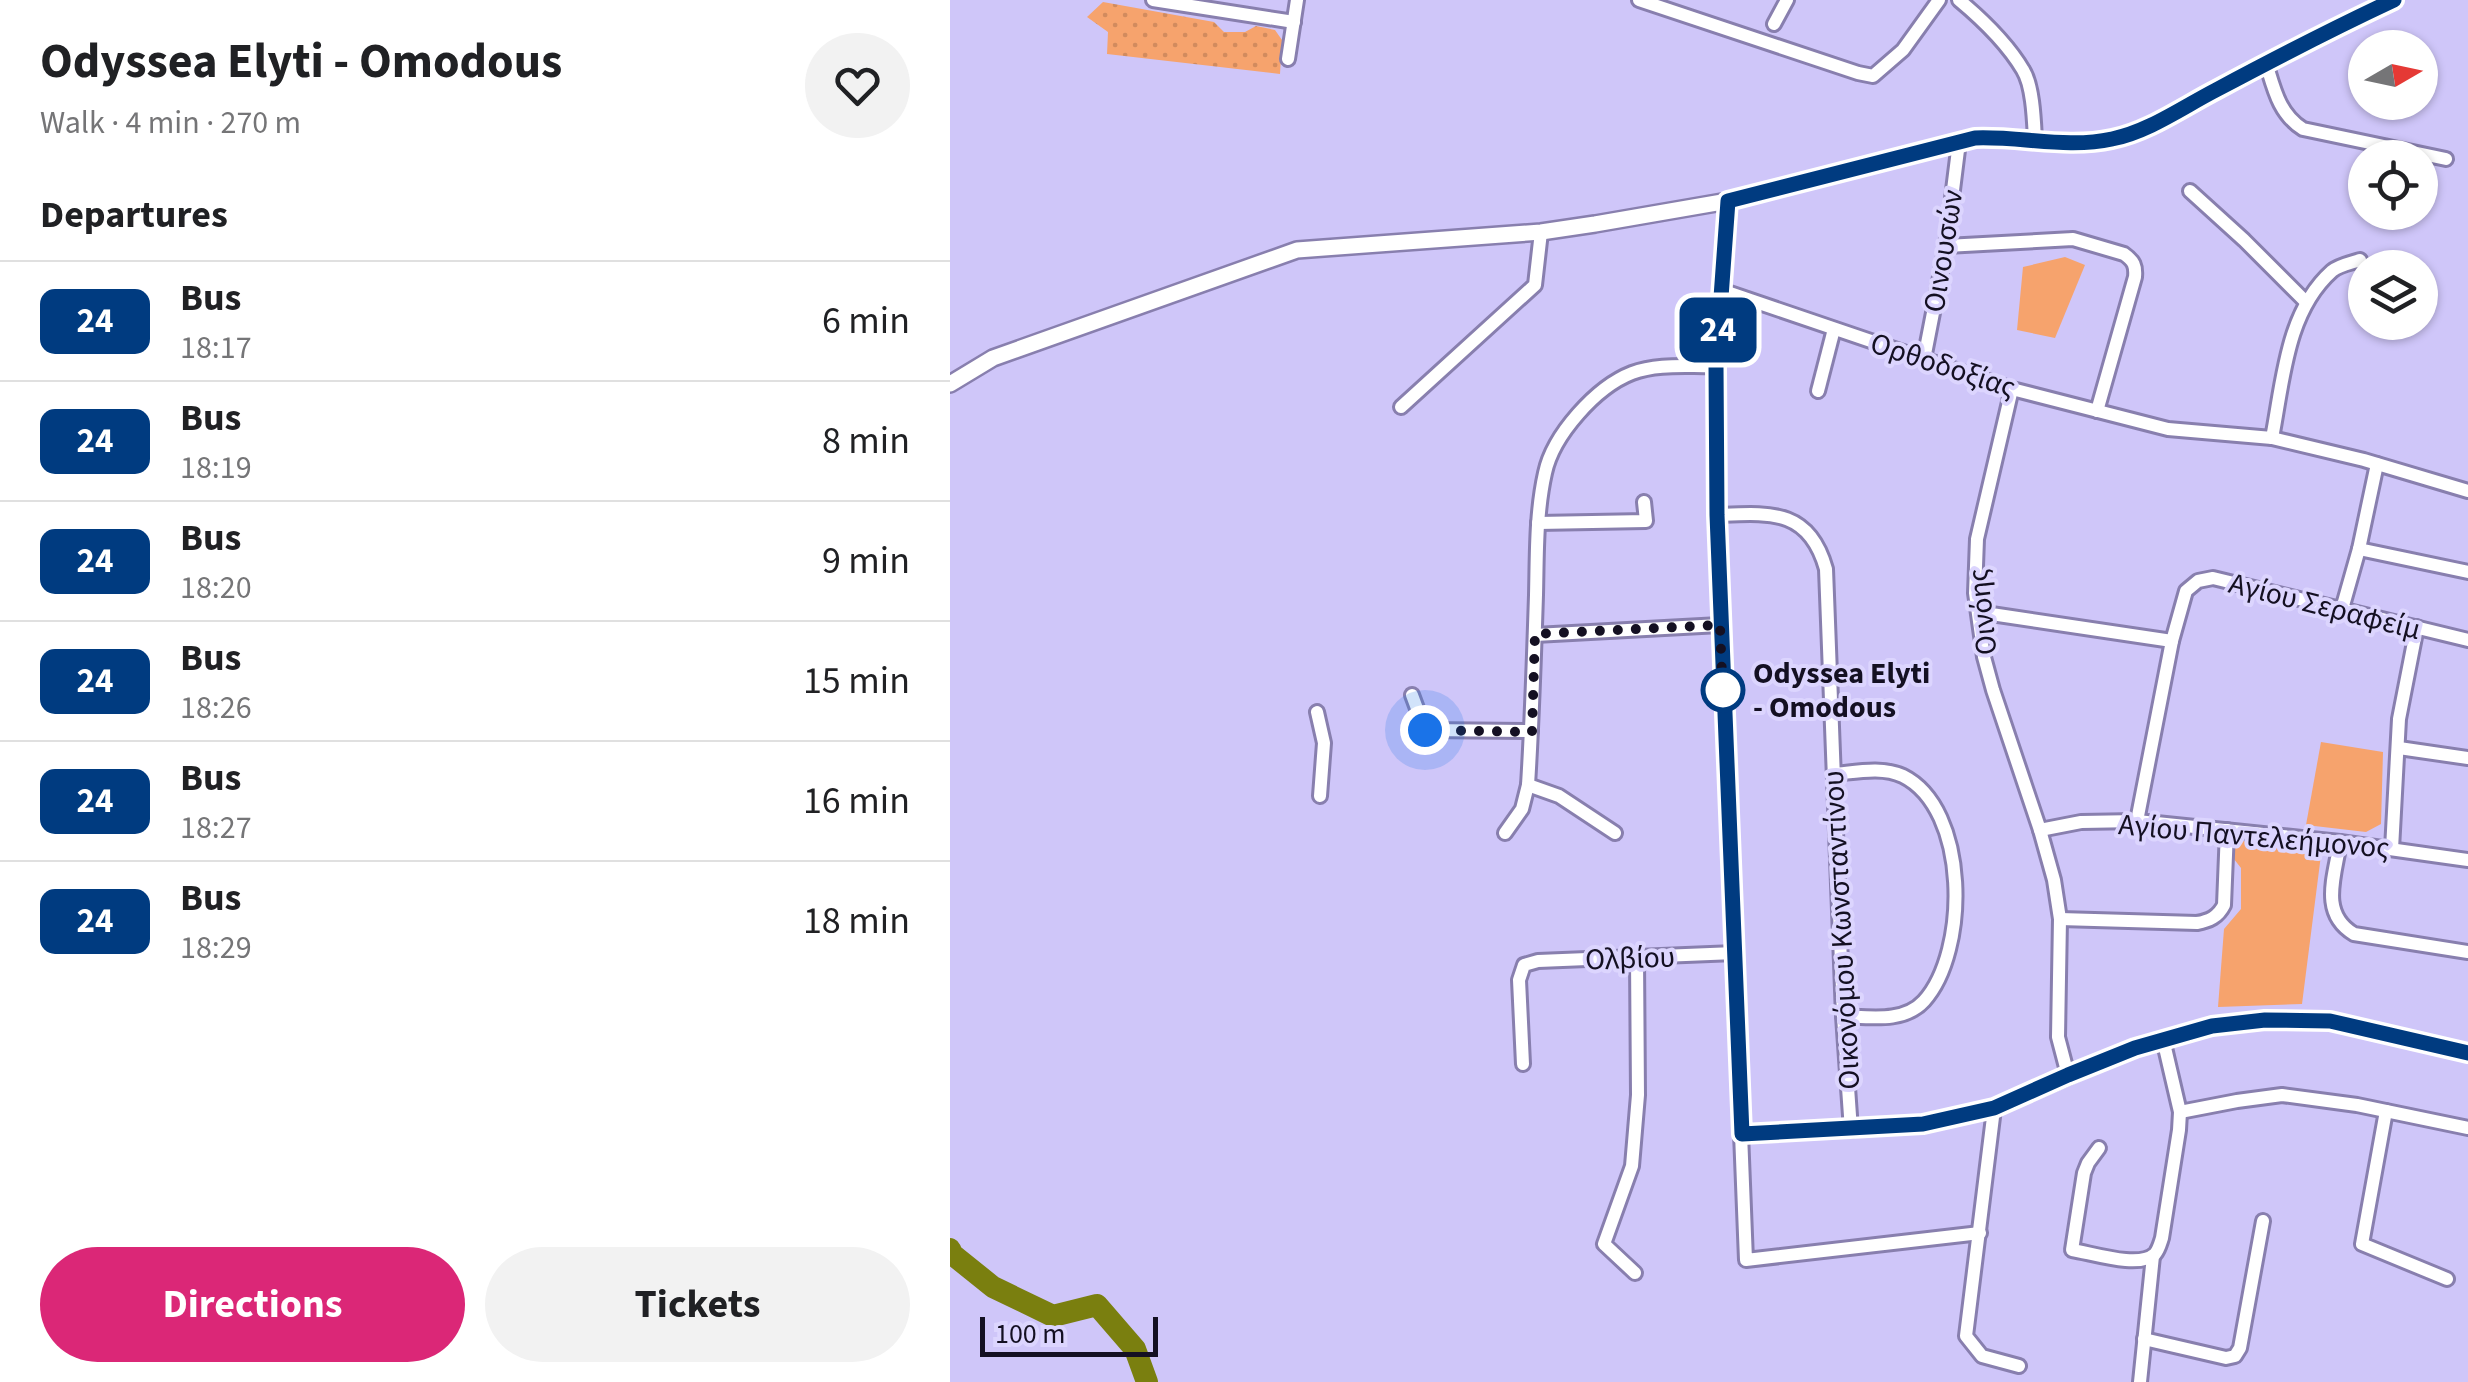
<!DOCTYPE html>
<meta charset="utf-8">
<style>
:root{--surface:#fff;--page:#f2f2f2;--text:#202124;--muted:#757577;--line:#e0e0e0;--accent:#db2777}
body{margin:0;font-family:"Source Sans 3",sans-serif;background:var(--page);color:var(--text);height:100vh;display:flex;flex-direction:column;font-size:38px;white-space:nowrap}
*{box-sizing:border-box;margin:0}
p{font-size:32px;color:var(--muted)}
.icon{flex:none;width:55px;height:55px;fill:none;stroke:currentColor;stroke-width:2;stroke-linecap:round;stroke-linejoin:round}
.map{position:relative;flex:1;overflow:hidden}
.drawer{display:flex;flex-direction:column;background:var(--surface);width:950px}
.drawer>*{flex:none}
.badge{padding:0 20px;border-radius:15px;font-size:35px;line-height:65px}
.needle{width:65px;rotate:81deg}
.tools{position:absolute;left:1398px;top:30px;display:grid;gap:20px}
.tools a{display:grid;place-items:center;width:90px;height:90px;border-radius:50%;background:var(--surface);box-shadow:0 2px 8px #0004;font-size:50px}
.scale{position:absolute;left:30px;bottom:25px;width:178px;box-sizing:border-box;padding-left:10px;border:5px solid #141022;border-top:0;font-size:28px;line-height:35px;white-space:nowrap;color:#141022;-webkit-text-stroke:8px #dcd5fe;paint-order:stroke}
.you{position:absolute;width:50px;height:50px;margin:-25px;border:8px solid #fff;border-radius:50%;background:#1a73e8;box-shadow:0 0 0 15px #1a73e833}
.map>.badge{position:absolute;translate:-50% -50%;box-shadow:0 0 0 5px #fff}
h2{padding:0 40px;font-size:38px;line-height:90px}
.round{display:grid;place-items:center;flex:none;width:105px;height:105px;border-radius:52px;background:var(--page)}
.head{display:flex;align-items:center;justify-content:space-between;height:170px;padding:0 40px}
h1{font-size:48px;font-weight:700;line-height:75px}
.button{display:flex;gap:20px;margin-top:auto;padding:20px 40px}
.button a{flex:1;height:115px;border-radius:60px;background:var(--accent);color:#fff;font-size:40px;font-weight:700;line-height:115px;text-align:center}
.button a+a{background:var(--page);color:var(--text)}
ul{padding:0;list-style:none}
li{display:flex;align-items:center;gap:30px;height:120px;padding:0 40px;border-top:2px solid var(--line)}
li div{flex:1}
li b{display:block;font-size:38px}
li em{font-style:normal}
li .badge{min-width:110px;font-weight:700;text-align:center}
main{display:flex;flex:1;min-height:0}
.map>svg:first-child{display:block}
</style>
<main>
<section class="drawer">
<div class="head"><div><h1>Odyssea Elyti - Omodous</h1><p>Walk · 4 min · 270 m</p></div><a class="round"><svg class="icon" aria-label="heart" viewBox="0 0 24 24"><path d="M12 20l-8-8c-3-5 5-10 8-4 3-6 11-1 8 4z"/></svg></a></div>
<h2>Departures</h2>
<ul>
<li><span class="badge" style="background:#003b80;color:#fff">24</span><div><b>Bus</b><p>18:17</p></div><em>6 min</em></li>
<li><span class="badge" style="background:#003b80;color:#fff">24</span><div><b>Bus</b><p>18:19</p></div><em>8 min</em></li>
<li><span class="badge" style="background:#003b80;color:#fff">24</span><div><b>Bus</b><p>18:20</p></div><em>9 min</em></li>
<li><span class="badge" style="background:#003b80;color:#fff">24</span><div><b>Bus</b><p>18:26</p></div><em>15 min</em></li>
<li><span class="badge" style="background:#003b80;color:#fff">24</span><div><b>Bus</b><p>18:27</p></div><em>16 min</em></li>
<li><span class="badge" style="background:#003b80;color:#fff">24</span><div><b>Bus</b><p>18:29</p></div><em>18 min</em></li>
</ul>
<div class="button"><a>Directions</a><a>Tickets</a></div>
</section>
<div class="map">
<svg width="1518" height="1382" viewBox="0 0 1518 1382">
<defs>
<pattern id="grass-dots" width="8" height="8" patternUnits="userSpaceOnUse" patternTransform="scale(2.5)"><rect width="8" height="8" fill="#f6a36d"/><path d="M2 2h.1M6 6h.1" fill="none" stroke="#d28b5e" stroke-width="1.8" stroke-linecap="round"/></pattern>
</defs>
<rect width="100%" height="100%" fill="#cfc6f9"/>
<polygon fill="url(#grass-dots)" points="153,2 264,22 274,32 295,32 306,26 325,30 332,40 330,74 157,54 158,32 137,17"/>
<g fill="#f6a36d">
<polygon points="1115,257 1135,265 1105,338 1067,330 1073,267"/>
<polygon points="1371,742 1433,752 1431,824 1416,832 1356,825"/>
<polygon points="1290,835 1372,847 1352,1004 1268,1007 1274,929 1291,909 1291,868 1280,854"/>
</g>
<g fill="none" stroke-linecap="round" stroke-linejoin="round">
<polyline stroke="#7a7f0f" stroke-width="22" points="0,1249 2,1254 43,1287 103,1316 147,1305 185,1349 197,1382"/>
<g stroke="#887fae" stroke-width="18">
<g id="minor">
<polyline points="203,0 344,22"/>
<polyline points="689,0 908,73 923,76 953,50 989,0"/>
<path d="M1009,0c24,20 48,43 64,70 10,16 11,51 12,70"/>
<polyline points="824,24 837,0"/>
<polyline points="338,59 347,0"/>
<path d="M1316,63c8,26 13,51 37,66l143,30"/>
<polyline points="1240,191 1294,240 1356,302"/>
<polyline points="778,201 766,366 767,523 796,1260 1030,1233"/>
<path d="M996,246l127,-7 51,15c10,7 12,12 11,23l-38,134"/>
<polyline points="771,290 1062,389 1218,429 1322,438 1414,460 1518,491"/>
<polyline points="974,359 996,246 1009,142"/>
<polyline points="1062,389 1027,539 1025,593 1034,657 1043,690 1090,830 1104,880 1110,919 1108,1037 1118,1075"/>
<polyline points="868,391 884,329"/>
<polyline points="451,407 585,285 591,232"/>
<path d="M1322,438c11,-56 14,-126 60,-167 7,-6 19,-8 28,-11"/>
<path d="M767,515c52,-2 92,-7 109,54l17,447 8,114"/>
<polyline points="588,523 696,521 694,502"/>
<polyline points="1409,549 1518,572"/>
<polyline points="1392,609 1409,549 1427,464"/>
<polyline points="1028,612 1222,641"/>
<polyline points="585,635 770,625"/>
<polyline points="462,695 475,730 581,731"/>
<polyline points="367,712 374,743 370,796"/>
<polyline points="1449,748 1518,758"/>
<path d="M884,774c22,-2 48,-8 69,2 66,33 66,175 21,225 -20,22 -54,16 -81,15"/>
<polyline points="578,785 609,796 665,833"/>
<polyline points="1187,821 1222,641 1236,591 1248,581 1263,578 1518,640"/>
<polyline points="1090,830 1131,822 1187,821 1390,842 1518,860"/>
<path d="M555,833l17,-24 6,-24c4,-63 6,-127 8,-190 1,-40 0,-82 9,-122 8,-38 51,-86 87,-100 26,-10 57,-6 84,-7"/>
<path d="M1390,842c-5,34 -21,71 14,92l114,18"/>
<polyline points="1442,849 1449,719 1467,627"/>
<path d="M1110,919l137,4c12,-2 21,-6 27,-18l3,-75"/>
<polyline points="573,1064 569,980 574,965 588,961 785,953"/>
<polyline points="1044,1109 1016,1336 1032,1356 1069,1366"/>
<polyline points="1436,1111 1412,1244 1497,1279"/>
<polyline points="1230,1112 1287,1101 1332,1095 1407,1105 1518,1128"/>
<polyline points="792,1134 973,1125 1044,1109 1185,1048 1262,1026 1315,1020 1379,1021 1518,1053"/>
<path d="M1149,1148l-11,15 -4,10 -12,77c20,3 67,19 83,4 4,-5 5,-10 7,-16l17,-108 1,-18 -17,-73"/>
<polyline points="685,1273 654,1244 682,1166 688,1095 687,958"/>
<polyline points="1194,1339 1276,1358 1285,1356 1290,1348 1313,1221"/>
<polyline points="1190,1382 1203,1256"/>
</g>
</g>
<g stroke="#887fae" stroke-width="20">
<path id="tertiary" d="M0,384l43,-26 304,-108 244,-18 54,-8 133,-23 247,-63c45,-2 92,11 137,1 37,-8 71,-32 104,-49 58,-31 118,-62 178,-90"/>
</g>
<use href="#minor" stroke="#fff" stroke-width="12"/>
<use href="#tertiary" stroke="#fff" stroke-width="15"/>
</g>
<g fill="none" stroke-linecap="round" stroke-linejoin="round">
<g stroke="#fff" stroke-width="22">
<path id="line" d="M1444,0c-60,28 -120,59 -178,90 -33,17 -68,42 -104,49 -45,10 -92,-3 -137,-1l-247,63 -12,165 1,149 25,619 181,-10 71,-16 74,-33 67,-27 77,-22 53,-6 65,1 138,32"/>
</g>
<use href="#line" stroke="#003b80" stroke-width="15"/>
<polyline stroke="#141022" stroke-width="10" stroke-dasharray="0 18" points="475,730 582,732 585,634 770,625 773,702 773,690"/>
</g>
<circle fill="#fff" stroke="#003b80" stroke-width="5" cx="773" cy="690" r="20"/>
<g text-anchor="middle" stroke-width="8" stroke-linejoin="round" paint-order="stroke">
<g font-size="30" fill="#141022" stroke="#dcd5fe">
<text transform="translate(993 251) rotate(-81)" y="10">Οινουσών</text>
<text transform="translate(993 365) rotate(18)" y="10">Ορθοδοξίας</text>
<text transform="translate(1375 606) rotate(14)" y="10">Αγίου Σεραφείμ</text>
<text transform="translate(1032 612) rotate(-96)" y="10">Οινόης</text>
<text transform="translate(1304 836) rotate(5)" y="10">Αγίου Παντελεήμονος</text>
<text transform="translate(891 930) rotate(-93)" y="10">Οικονόμου Κωνσταντίνου</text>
<text transform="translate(680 958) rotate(-2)" y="10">Ολβίου</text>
</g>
<g font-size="30" font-weight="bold" fill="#141022" stroke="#dcd5fe" text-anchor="start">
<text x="803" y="683">Odyssea Elyti<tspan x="803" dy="34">- Omodous</tspan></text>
</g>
</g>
</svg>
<div class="tools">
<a><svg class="needle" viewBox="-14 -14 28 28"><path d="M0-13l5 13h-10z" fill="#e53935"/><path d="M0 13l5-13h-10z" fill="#757577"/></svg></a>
<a><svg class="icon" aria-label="locate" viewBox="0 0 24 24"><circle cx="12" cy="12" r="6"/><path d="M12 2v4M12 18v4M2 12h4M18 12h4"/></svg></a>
<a><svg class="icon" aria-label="layers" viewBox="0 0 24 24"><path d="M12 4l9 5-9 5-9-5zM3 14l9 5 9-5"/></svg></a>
</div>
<div class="scale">100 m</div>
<div class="you" style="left:475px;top:730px"></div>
<b class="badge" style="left:768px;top:330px;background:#003b80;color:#fff">24</b>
</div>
</main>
